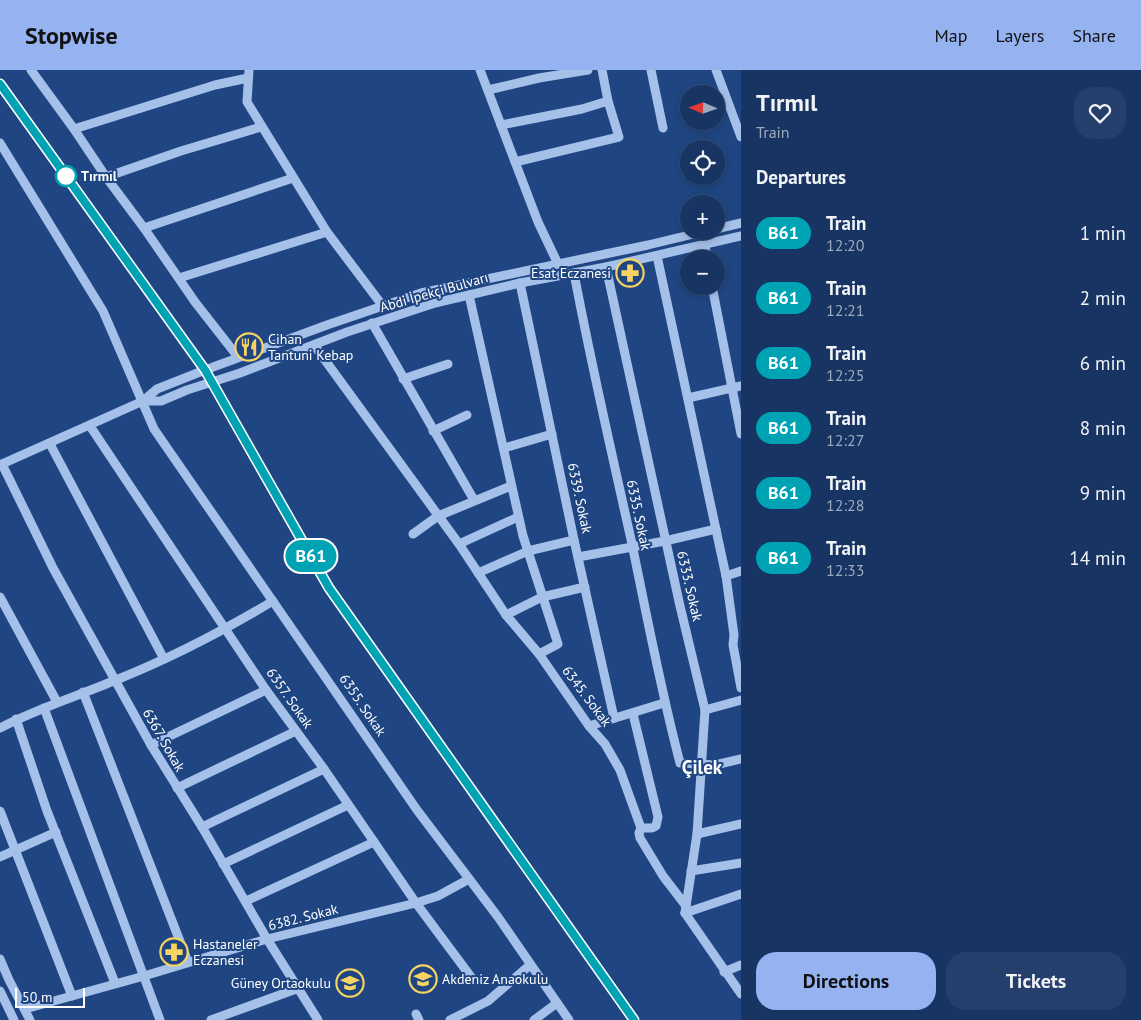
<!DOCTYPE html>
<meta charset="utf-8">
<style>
:root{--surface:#173462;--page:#243f6b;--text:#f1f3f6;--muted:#9eaabe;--line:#364f77;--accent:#95b2f1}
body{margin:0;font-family:"PT Sans",sans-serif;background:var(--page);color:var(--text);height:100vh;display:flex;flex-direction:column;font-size:19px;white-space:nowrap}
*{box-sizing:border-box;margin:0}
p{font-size:16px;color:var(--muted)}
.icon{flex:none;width:28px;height:28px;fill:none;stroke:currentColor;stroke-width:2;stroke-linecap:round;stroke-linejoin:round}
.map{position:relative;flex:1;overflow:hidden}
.sheet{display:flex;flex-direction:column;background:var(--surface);width:400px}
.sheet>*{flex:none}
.badge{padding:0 10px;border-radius:16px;font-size:18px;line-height:32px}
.needle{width:32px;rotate:272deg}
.fabs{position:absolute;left:680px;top:15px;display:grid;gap:10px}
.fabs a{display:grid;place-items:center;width:45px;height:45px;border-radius:50%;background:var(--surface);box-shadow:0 2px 8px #0003,0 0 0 1px var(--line);font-size:25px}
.scale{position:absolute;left:15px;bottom:12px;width:70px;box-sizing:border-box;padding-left:5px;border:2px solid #fff;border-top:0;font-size:14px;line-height:18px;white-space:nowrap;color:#fff;-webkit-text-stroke:4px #1f4682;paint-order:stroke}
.map>.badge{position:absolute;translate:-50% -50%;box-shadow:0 0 0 2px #fff}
h2{padding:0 15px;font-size:19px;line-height:45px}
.round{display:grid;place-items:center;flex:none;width:52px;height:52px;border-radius:20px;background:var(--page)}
.summary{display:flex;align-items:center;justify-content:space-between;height:85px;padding:0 15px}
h1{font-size:24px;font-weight:700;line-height:38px}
.action{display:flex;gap:10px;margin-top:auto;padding:10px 15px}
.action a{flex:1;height:58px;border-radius:20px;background:var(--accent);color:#111;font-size:20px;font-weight:700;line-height:58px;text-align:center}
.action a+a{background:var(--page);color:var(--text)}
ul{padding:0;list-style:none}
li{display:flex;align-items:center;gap:15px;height:65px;padding:0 15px}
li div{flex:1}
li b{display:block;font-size:19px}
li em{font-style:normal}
li .badge{min-width:55px;font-weight:700;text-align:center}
header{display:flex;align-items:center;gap:30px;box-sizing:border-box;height:70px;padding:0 25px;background:var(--accent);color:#111}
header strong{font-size:24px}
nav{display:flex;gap:28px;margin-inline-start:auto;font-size:18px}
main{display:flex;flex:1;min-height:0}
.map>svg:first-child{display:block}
</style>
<header>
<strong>Stopwise</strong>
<nav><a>Map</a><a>Layers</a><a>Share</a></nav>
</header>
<main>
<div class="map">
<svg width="741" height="950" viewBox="0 0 741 950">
<rect width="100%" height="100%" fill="#1f4682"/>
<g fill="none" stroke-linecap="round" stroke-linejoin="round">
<g stroke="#a5c0e9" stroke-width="9">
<polyline points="31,0 74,59 106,107 144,158 195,232 238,287"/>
<polyline points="249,0 247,32 327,162 382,235"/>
<polyline points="480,0 538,152 558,194"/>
<polyline points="651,0 663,58"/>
<polyline points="716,0 741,67"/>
<polyline points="488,20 539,8 588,0"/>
<polyline points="501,55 582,39 608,31"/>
<polyline points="74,59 215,15 248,8"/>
<polyline points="0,73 103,241 154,359 417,740 498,847 569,950"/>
<polyline points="515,92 619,67 608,31 602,0"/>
<polyline points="106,107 181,81 261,57"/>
<polyline points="144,158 293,108"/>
<polyline points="716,159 741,153"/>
<polyline points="705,175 707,189"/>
<polyline points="657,186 726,506 734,565 733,575 741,618"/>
<polyline points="606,197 680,536 705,640 697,764 685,843"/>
<path d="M574,203c17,91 38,181 58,271 15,73 29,147 48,219l35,2 26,-6"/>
<polyline points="179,208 327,162"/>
<polyline points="520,213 574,470 614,648"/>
<polyline points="712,216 741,364"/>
<polyline points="469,225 523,466 558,574 539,584"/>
<polyline points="372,253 474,430"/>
<polyline points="314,275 459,474 506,545 539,584 589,656 605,674 620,700 641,758 639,763 640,768 663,806 686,836"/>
<polyline points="403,309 448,294"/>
<polyline points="688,328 741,316"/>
<polyline points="143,331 161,331 187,320 240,303 347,262 435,233 520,213 606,197 741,166"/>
<polyline points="90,356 266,620 324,699 416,833 474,911"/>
<polyline points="433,361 467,345"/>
<polyline points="50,374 164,589"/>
<polyline points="504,378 552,364"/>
<polyline points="2,394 53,498 151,675 202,757 267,869 318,950"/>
<polyline points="0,395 143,331 157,319 205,300 327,255 421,223 648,175 706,161"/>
<polyline points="413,464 438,446 511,416"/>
<polyline points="459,474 518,447"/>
<polyline points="578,487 665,471 716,459"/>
<polyline points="478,503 528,481 574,470"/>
<polyline points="726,506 741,501"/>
<polyline points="0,527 57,632"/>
<polyline points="506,545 542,527 585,517"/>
<polyline points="83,622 188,892"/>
<polyline points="44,638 160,950"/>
<polyline points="705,640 741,630"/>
<polyline points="633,644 658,747 656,756 652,758 641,758"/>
<polyline points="16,649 47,741 115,913"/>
<polyline points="589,656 664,633"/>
<path d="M0,658c38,-20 78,-32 116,-48 55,-22 107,-49 157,-79"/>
<polyline points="151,675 266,620"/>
<polyline points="177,718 296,661"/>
<polyline points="0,741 72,926"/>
<polyline points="202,757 324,699"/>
<polyline points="697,764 741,754"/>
<polyline points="0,787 56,762"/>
<polyline points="223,794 348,735"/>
<polyline points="691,801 741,793"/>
<polyline points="246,831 374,772"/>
<polyline points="685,843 741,924"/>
<polyline points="685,843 741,824"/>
<polyline points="0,889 9,910 30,950"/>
<polyline points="724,902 741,895"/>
<polyline points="0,921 14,950"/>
<polyline points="25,939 144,906 267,869 416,833 438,826 469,809"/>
<polyline points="416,944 419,950"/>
<polyline points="211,950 299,918"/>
<polyline points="450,950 488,931 530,895"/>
<polyline points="534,950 557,933"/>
</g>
</g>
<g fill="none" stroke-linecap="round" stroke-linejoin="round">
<g stroke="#fff" stroke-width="11">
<polyline id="line" points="0,14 205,300 329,518 634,950"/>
</g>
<use href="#line" stroke="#00a3b4" stroke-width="8"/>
</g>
<defs>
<g id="pharmacy-ring" transform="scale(1.4375)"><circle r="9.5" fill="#1f4682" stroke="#f7d364" stroke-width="1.5"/><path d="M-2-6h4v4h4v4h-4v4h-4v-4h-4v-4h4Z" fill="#f7d364"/></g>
<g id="restaurant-ring" transform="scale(1.4375)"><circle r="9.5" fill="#1f4682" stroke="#f7d364" stroke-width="1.5"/><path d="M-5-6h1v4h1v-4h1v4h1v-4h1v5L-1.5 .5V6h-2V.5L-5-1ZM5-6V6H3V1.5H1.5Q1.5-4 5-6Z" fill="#f7d364"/></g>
<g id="school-ring" transform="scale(1.4375)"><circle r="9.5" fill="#1f4682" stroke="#f7d364" stroke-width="1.5"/><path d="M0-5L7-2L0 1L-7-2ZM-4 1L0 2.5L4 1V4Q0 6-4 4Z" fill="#f7d364"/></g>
</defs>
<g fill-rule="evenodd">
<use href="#pharmacy-ring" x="630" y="203"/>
<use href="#restaurant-ring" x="249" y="277"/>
<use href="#pharmacy-ring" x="174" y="882"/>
<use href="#school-ring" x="423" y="909"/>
<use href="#school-ring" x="350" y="913"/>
</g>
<circle fill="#fff" stroke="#00a3b4" stroke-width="2.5" cx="66" cy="106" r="10"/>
<g text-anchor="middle" stroke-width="4" stroke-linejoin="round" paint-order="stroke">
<g font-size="14" font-weight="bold" fill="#fff" stroke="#1f4682" text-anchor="start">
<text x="81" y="111">Tırmıl</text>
</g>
<g font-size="14" fill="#fff" stroke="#1f4682" text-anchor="start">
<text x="611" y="208" text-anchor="end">Esat Eczanesi</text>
<text x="268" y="274">Cihan<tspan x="268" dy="16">Tantuni Kebap</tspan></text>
<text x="193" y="879">Hastaneler<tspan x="193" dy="16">Eczanesi</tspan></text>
<text x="442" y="914">Akdeniz Anaokulu</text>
<text x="331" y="918" text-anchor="end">Güney Ortaokulu</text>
</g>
<g font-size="14" fill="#fff" stroke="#1f4682">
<text transform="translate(434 222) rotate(-16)" y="5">Abdi İpekçi Bulvarı</text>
<text transform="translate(580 428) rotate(78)" y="5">6339. Sokak</text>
<text transform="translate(639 445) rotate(78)" y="5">6335. Sokak</text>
<text transform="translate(690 516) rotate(77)" y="5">6333. Sokak</text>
<text transform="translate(587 626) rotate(53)" y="5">6345. Sokak</text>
<text transform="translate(290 628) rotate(55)" y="5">6357. Sokak</text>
<text transform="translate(363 635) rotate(56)" y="5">6355. Sokak</text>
<text transform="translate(164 670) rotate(60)" y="5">6367. Sokak</text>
<text transform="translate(303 847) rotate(-14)" y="5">6382. Sokak</text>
</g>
<g font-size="19" font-weight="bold" fill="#fff" stroke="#1f4682">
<text x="702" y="704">Çilek</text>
</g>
</g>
</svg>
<div class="fabs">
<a><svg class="needle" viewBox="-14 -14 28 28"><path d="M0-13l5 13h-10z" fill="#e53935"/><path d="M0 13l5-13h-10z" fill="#9eaabe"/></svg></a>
<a><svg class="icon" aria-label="locate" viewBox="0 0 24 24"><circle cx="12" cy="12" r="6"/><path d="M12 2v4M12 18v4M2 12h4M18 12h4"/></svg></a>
<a>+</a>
<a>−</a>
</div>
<div class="scale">50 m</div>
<b class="badge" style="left:311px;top:486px;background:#00a3b4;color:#fff">B61</b>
</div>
<section class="sheet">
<div class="summary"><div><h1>Tırmıl</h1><p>Train</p></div><a class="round"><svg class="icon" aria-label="heart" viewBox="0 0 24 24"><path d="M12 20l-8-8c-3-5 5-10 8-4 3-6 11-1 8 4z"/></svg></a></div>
<h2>Departures</h2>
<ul>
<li><span class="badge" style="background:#00a3b4;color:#fff">B61</span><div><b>Train</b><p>12:20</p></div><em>1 min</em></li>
<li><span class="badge" style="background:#00a3b4;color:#fff">B61</span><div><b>Train</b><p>12:21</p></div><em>2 min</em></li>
<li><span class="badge" style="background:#00a3b4;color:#fff">B61</span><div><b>Train</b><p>12:25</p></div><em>6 min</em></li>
<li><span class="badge" style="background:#00a3b4;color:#fff">B61</span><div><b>Train</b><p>12:27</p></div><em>8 min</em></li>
<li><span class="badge" style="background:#00a3b4;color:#fff">B61</span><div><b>Train</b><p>12:28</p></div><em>9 min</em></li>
<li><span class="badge" style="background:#00a3b4;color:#fff">B61</span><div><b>Train</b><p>12:33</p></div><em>14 min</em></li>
</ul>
<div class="action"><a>Directions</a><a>Tickets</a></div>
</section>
</main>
